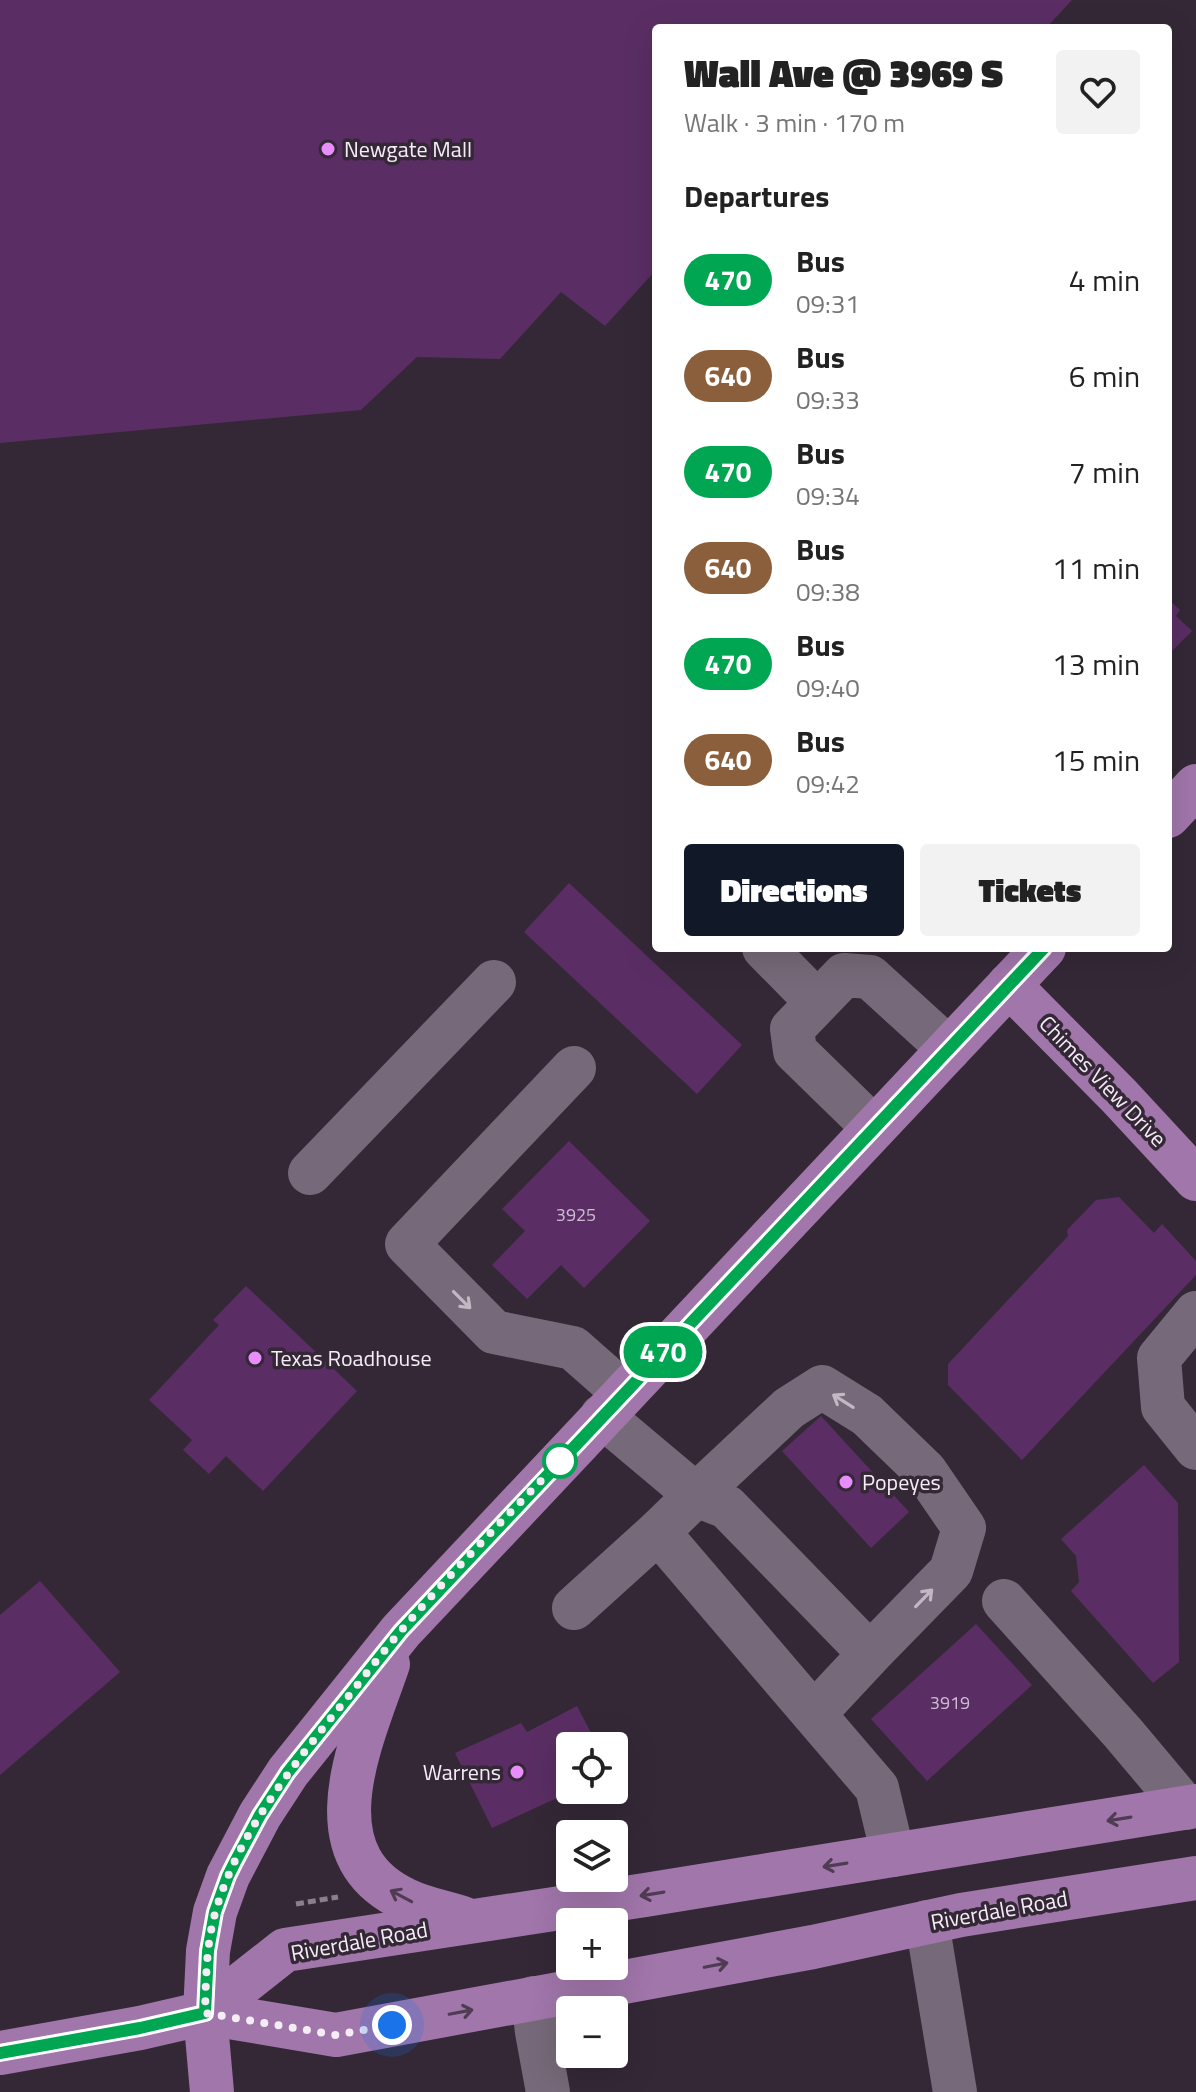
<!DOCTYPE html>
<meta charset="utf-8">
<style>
:root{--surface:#fff;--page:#f2f2f2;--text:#222;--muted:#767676;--accent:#111827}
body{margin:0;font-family:"Titillium Web",sans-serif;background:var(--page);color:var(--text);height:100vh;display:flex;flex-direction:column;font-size:30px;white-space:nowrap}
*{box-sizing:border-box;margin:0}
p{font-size:26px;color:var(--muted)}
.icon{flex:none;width:44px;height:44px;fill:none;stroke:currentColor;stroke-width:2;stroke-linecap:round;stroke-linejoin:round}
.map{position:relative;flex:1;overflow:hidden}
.sheet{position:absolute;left:652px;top:24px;width:520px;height:928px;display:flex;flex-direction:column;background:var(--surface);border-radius:8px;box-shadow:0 8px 32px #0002}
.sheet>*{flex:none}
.badge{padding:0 16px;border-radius:26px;font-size:28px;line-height:52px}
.fabs{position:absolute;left:556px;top:1732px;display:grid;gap:16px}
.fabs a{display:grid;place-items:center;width:72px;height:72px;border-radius:8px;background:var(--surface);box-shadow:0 8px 32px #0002;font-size:40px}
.you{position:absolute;width:40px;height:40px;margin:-20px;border:6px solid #fff;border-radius:50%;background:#1a73e8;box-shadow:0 0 0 12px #1a73e833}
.map>.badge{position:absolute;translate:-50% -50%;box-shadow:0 0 0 4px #fff}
h2{padding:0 32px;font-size:30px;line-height:72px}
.round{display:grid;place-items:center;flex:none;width:84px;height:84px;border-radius:8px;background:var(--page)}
.summary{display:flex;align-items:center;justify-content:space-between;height:136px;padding:0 32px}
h1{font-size:38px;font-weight:800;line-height:60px}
.primary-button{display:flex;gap:16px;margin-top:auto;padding:16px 32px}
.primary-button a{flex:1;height:92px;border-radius:8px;background:var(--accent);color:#fff;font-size:32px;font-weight:800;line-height:92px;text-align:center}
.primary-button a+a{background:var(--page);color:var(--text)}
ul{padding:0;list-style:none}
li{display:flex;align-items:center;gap:24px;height:96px;padding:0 32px}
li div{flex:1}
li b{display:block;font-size:30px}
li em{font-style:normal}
li .badge{min-width:88px;font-weight:700;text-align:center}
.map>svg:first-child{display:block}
</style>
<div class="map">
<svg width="1196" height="2092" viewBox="0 0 1196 2092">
<rect width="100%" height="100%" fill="#342836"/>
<g fill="#5a2e64">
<polygon points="0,0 1072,0 1046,28 656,28 656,270 605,326 561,292 500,359 417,357 361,410 0,443"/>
<polygon points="1168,599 1180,610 1176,616 1192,631 1168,655"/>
<polygon points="569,883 742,1045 697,1094 524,932"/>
<polygon points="569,1141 650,1221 584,1288 561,1265 527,1299 492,1265 525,1231 502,1209"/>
<polygon points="1119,1197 1154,1233 1162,1224 1196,1261 1196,1275 1022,1460 948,1385 948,1364 1068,1236 1067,1230 1096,1200"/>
<polygon points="246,1286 357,1391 263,1491 226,1456 209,1474 183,1450 192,1440 149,1400 219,1325 213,1320"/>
<polygon points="821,1416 909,1512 871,1548 782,1451"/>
<polygon points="1144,1465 1178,1503 1179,1662 1153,1683 1071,1591 1079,1582 1076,1556 1061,1539"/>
<polygon points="40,1581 120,1672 0,1775 0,1615"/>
<polygon points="976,1624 1032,1685 927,1781 871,1719"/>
<polygon points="577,1706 598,1746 570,1746 570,1792 492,1828 455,1753 521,1723 527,1732"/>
</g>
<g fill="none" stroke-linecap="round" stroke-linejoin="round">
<polyline stroke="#89808b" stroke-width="5" stroke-dasharray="8 4" stroke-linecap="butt" points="296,1904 338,1897"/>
<g stroke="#766979" stroke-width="44">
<polyline points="764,948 817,1002"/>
<polyline points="574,1068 407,1244 494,1332 573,1348 624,1393"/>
<polyline points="874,1128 795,1051 792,1029 844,975 870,977 949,1049"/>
<polyline points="310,1173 494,982"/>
<polyline points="1196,1313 1159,1358 1163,1407 1196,1448"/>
<polyline points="602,1416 696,1495 658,1532 877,1788 893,1855"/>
<polyline points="1004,1601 1123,1733 1186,1808"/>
<polyline points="574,1608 658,1532"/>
<polyline points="814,1714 870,1654 727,1507 696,1495 789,1408 822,1387 867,1415 925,1471 964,1528 951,1571 870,1654"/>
<polyline points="927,1922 955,2092"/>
<polyline points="533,1998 537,2032 548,2092"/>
</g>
<g stroke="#a176ab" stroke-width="44">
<polyline points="1168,816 1196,786"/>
<polyline points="1009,985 1119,1096 1196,1179"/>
<path d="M388,1664c-25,74 -82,190 18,236 18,9 39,12 59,19"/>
<polyline points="205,2013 285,1950 645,1895 1196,1806"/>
<polyline points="0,2053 140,2028 205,2013 336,2035 813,1947 961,1915 1196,1878"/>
<polyline points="212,2092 205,2013 208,1951 215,1912 228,1876 260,1815 288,1772 401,1631 1044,948"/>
</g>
</g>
<defs><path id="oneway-shaft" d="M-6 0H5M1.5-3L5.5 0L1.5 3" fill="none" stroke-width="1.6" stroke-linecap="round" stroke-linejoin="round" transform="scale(2)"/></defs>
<g stroke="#c2b8c4">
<use href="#oneway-shaft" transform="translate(462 1300) rotate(45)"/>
<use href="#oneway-shaft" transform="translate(843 1401) rotate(-148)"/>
<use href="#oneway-shaft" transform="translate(924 1598) rotate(-46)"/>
</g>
<g stroke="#4f3c53">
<use href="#oneway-shaft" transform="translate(1119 1819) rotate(171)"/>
<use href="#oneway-shaft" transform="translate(835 1865) rotate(171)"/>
<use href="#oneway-shaft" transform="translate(652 1894) rotate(171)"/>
<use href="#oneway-shaft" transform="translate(401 1896) rotate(-152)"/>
<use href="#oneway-shaft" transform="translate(716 1965) rotate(-11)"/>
<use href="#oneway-shaft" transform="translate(461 2012) rotate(-11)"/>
</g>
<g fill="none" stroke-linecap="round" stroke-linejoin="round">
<g stroke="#fff" stroke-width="18">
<polyline id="line" points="0,2053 140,2028 205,2013 208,1951 215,1912 228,1876 235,1862 260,1815 288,1772 401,1631 1044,948"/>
</g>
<use href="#line" stroke="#00a651" stroke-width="12"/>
<path stroke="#f4edf6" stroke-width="8" stroke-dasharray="0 14.4" d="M392,2025l-56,10 -131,-22c1,-34 1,-70 11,-103 21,-72 69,-134 115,-192 23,-28 45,-58 69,-86 52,-61 110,-119 166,-177l-6,6"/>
</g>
<g fill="#e98dfe" stroke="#342836" stroke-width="3">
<circle cx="328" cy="149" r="8"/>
<circle cx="255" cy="1358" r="8"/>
<circle cx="846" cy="1482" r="8"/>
<circle cx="517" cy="1772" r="8"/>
</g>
<circle fill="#fff" stroke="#00a651" stroke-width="4" cx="560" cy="1461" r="16"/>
<g text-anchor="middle" stroke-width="7" stroke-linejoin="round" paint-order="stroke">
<g font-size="18" fill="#cebdd2">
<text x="576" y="1221">3925</text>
<text x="950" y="1709">3919</text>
</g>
<g font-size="22" fill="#f4edf6" stroke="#342836" text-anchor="start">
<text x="344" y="157">Newgate Mall</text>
<text x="271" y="1366">Texas Roadhouse</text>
<text x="862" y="1490">Popeyes</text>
<text x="501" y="1780" text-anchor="end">Warrens</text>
</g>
<g font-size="22" fill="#f4edf6" stroke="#342836">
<text transform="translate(1103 1081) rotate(46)" y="8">Chimes View Drive</text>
<text transform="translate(999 1910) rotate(-10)" y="8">Riverdale Road</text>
<text transform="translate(359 1941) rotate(-10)" y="8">Riverdale Road</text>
</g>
</g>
</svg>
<div class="fabs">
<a><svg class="icon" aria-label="locate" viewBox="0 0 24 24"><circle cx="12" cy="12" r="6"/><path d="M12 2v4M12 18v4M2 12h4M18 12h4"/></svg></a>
<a><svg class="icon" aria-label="layers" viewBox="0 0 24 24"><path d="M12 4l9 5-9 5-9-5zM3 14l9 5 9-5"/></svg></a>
<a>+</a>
<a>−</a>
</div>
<div class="you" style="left:392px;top:2025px"></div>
<b class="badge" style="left:663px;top:1352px;background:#00a651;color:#fff">470</b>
<section class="sheet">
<div class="summary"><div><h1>Wall Ave @ 3969 S</h1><p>Walk · 3 min · 170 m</p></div><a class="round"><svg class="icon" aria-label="heart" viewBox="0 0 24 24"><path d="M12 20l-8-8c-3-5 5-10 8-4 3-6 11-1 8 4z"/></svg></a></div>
<h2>Departures</h2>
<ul>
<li><span class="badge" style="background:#00a651;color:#fff">470</span><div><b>Bus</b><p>09:31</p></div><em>4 min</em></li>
<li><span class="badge" style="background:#8b5e3c;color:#fff">640</span><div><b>Bus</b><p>09:33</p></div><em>6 min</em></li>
<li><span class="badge" style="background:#00a651;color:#fff">470</span><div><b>Bus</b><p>09:34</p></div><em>7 min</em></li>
<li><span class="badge" style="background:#8b5e3c;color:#fff">640</span><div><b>Bus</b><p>09:38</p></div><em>11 min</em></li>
<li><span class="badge" style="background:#00a651;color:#fff">470</span><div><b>Bus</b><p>09:40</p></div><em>13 min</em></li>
<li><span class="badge" style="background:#8b5e3c;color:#fff">640</span><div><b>Bus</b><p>09:42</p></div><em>15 min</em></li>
</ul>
<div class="primary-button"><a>Directions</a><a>Tickets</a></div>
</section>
</div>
